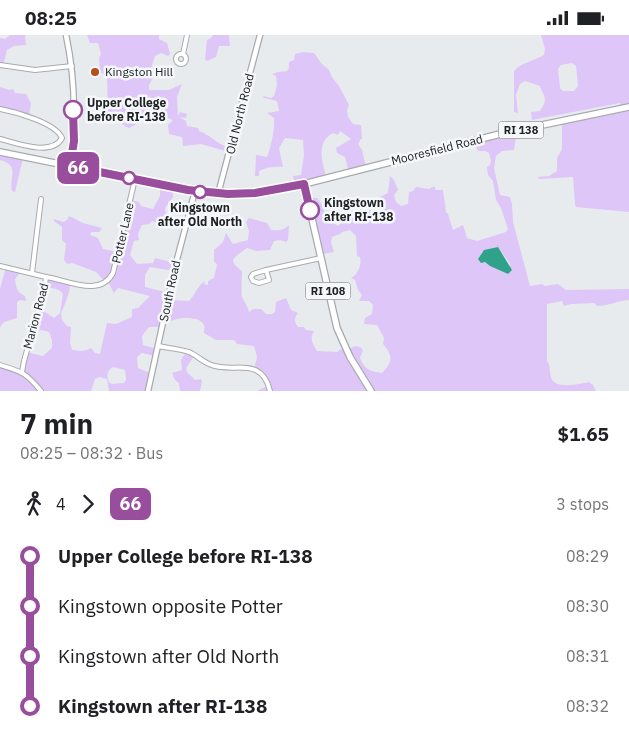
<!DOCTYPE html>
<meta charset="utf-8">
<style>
:root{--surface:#fff;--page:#f2f2f2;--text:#202124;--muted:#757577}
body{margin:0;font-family:"IBM Plex Sans",sans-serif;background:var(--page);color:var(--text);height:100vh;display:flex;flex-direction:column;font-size:19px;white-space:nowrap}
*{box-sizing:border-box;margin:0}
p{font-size:16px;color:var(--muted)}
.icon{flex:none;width:28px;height:28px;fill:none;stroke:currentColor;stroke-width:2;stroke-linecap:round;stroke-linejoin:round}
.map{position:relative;height:356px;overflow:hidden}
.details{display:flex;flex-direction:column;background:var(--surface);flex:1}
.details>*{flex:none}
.badge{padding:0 10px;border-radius:8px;font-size:18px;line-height:32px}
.map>.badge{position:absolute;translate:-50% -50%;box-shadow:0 0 0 2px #fff}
.legs{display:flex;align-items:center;gap:8px;height:55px;padding:0 20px;font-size:16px}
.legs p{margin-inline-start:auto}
.summary{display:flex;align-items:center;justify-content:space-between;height:85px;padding:0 20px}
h1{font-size:28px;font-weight:700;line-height:38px}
ul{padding:0 20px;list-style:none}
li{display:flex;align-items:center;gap:18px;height:50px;font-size:19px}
li i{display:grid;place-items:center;width:8px;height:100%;margin:0 6px;background:currentColor}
li i::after{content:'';width:12px;height:12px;margin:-6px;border:4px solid;border-radius:50%;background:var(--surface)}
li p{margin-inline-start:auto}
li:first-child i{background:linear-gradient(#0000 50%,currentColor 0)}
li:last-child i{background:linear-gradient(currentColor 50%,#0000 0)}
.status{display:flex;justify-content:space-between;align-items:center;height:35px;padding:0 25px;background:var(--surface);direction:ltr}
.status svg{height:14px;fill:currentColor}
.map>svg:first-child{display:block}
</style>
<div class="status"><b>08:25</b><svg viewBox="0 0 49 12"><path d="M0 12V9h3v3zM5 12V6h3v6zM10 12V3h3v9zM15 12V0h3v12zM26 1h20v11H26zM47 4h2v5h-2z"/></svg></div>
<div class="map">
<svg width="629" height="356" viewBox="0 0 629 356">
<rect width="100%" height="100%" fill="#e8ebed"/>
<g fill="#dec6f8" fill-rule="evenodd">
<polygon points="10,0 25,0 26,10 14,11 7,15 3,31 0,31 0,3 5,4"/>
<path d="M87,0h72v4l8,4 3,11 -2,2 -7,-3 -6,3 -4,12 3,8 -5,9v5h20l13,-6 -5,13 1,19 2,-4 7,2 -1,4 -7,-1 7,4 1,5 11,2 1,3c12,4 18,14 30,16v5l-28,-8 -18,2 -1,-9 -13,-3 -1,-9 5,-5 -17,-7 -10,2 -12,-2 3,11 -8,4c-12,-5 -11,-14 -23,-16l-1,-4c4,-8 2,-23 2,-32l-7,-4 -1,-14 2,-4 -3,-11h-8z"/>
<polygon points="213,0 229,0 230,11 219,11 216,22 207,26 205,24 207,5 211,3"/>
<path d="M541,0h88v177l-53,-5 -1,-3 -2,-27 -33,2 -3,-2 12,-1 8,-5v-13l5,-9v-28l59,-14 -1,-4 -88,17 -1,-8 9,-1c9,-13 4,-13 0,-25l-15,-5 -5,3 -4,11 2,18 -4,-1v-41c8,-9 20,-10 30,-16l1,-6zM572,28l4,3 2,20 -4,5h-11l-3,-3 -2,-19 3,-4z"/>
<path d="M303,17l11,1 7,10 8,7 3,7 7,9 10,19 -2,5 1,7 5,7 8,1 1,14h-1l-3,5 4,6 4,17 -17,5 -4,-15 -8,-4 -1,-5 15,-9 -11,-8 -2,4 -5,-2c-18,10 -10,29 -7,44l-31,7 -2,-8 8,-1 3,-20 -1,-15 -18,-2 -6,10 4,19c-8,-1 -17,0 -24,4v5h-4l1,-21 11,2c4,-10 8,-28 7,-39l-7,-5 12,-2 -2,-10 -13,-3 -1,-2 8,2 3,-2 3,-11 -1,-9 -4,-2 6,-2 9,-1 2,-3v-6l5,-2 1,-6z"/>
<polygon points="0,52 9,55 13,54 15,58 26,59 31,68 29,81 0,73"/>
<path d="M514,96l2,6 -2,13 -12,1 -6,5 -2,12 6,27 10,2 2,7 1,18 17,64 12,-2 3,2 13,-2 8,6 63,-1v11c-12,1 -21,6 -32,6l-3,-3 -23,1 -7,2 -2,-5 -15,3v57c4,5 2,10 4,16 3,13 28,7 38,5l4,3 3,6h-344h5l12,-6 -15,-16 3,-12 -3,-11 -17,-2 -3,-4h-18l-12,-7c0,-2 1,-6 0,-8 -4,-9 -25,-8 -32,-4l-8,-2 -3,8h-12l-7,9 1,9 14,4 -2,7 -13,-3 -5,4 1,11 14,6 -4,17h-39l-2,-12 -8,-2 -4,2 -4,12h-91v-26l21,6 5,-19 17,4 9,-8v-8l-3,-8 -8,-2 -4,2 -4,-2 6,-22 15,10 6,-5 3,-19c-4,-6 -11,-6 -18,-6l1,-11 24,6c0,11 -5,20 -9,31l1,6 5,6 4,1 -1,16 2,7c8,1 12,2 19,-2l4,5 5,1 7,-31 9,1 16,-7v-8l6,-1 12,-12 -32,-8 -4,5 -6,-11h-3l-9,-10 -24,-9 -5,1 -3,-4 2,-16 -4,-4v-13l-8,-6v-2l9,3 4,-2 2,-4 14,7 19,5 -3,4h-8l-1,3 8,3 5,11 15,3 13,-52 8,2 2,4 12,3 7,-13v-6l13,2v5l-8,11 3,16 -4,1 -12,-4 -3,3 -7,1 -4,9 1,6 -5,1 -4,14 7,9 16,-1 2,-5 20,5 -1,8 -24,-4 -5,8v12l24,6v7l20,1c7,-7 8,-15 16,-20l-1,3 4,1v-4l6,-3 3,-13 -3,-4v-11l9,-8 3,-9 7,11 15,-4 1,-9 -3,-9 3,-4 18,5 4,7c6,1 14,0 18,-5l-1,15 -2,2 -6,-2 -6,1 -4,9 -14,1 -9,-3c-11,9 -22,11 -5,23 0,3 -1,23 0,26 3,6 5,8 7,15l4,-3h8l5,5h6l3,-2 1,-10 10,-4 5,12 7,3c-4,5 -4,9 0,14h6l2,3 8,1c-5,9 -1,12 3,20l20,1 7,-5 3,3 8,-4 5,1 3,3 -3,8c5,12 10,13 22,15 11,-11 11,-18 1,-29l1,-6 -7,-13 -13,-1 1,-6 7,-4 1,-9 -4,-4h-10l3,-6 -4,-5 -3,-10 -4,-2c7,-3 11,-14 9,-21l-3,-1 -1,-20 -6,-6 -8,2 -2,2 -8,3 -1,5 3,10 -11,2 -16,-56h10c11,13 3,17 21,28l18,-15 6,1 7,-2c4,8 10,14 20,14l-11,-26 10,-5 2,-17 4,4 4,10 -4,5 2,7 5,4 7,-2 1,-12 4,-1 3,-4 13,2 5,-3 2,4h7l3,22 2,2 5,16 10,-5 4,13 10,3 29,-9 2,-3 -7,-21 -5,-8 -3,-19 -5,-6 -1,-8 3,-2 1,-5 -2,-7 -4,-2h-7l-4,-10zM498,212l12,17 -2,10 -30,-15 5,-8zM113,332l12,3 1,10 -2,3 -12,1 -3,-2c-3,-6 -2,-12 4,-15z"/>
<path d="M0,118l23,5 -8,34 -3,-1c-3,-14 8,-26 -12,-31z"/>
<path d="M6,232l16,3 -7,9c1,9 2,13 10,17l1,5 -6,-1 -3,2v16l-13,4 -4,5v-38z"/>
<polygon points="186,317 194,321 186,333 187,337 195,345 201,344 202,347 200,356 180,356 179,348 175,345 172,338 182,335 181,325"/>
</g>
<polygon fill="#30a289" points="498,212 512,235 508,239 490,231 485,227 481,228 478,224 484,215"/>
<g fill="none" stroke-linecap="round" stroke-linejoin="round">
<g stroke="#a8abad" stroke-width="6">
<g id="minor">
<circle cx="181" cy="24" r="5"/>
<polyline points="183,19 187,0"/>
<polyline points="0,30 35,35 72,31"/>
<path d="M0,74c16,3 56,14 62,29 -10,19 -46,5 -62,1"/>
<polyline points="0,231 46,242 45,250 24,326 22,337"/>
<polyline points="266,235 321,223"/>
<polygon points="266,235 269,245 259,248 253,246 251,242 253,239"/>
<polyline points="32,238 41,164"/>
<path d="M46,242c21,3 54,21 67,-4l22,-94"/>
<path d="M158,311c10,2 21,3 31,6 7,3 13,9 20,12 23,11 52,-10 61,27"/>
<path d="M0,330c23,7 26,8 41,26"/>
</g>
</g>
<g stroke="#a8abad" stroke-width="7">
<g id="tertiary">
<path d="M66,0c9,42 10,88 4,131"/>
<polyline points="218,159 260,0"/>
<polyline points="148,356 175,232 195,156"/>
</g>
</g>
<g stroke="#a8abad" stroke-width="8">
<g id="primary">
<polyline points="0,117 188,155 227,159 243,159 304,149 504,98 629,72"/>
<polyline points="304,149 337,293 350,322 371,356"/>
</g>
</g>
<use href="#minor" stroke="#fff" stroke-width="4"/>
<use href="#tertiary" stroke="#fff" stroke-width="4.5"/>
<use href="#primary" stroke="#fff" stroke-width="5.5"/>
</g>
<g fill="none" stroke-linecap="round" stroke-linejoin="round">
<g stroke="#fff" stroke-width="11">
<polyline id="line-1" points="73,75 74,106 70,131 188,155 228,159 255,158 304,149 310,175"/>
</g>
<use href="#line-1" stroke="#994d9d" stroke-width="8"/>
</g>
<circle fill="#b3501b" stroke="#f5f8fb" stroke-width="2" cx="95" cy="37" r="5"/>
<g fill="#fff" stroke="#994d9d" stroke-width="2.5">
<circle cx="73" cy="75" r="9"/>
<circle cx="129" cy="143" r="6"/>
<circle cx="200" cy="157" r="6"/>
<circle cx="310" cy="175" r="9"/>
</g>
<g text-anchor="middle" stroke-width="5" stroke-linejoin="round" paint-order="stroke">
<g fill="#f5f8fb" stroke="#616264" stroke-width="1">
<rect x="498.5" y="86.5" width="45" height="17" rx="4"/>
<rect x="305.5" y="247.5" width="45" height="17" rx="4"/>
</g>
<g font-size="11" font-weight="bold" fill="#212223">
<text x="521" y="99">RI 138</text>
<text x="328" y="260">RI 108</text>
</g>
<g font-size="12" fill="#212223" stroke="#f5f8fb" text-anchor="start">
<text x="105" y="41">Kingston Hill</text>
</g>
<g font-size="12" font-weight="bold" fill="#212223" stroke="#f5f8fb" text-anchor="start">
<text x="87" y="72">Upper College<tspan x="87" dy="14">before RI-138</tspan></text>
<text x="324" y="172">Kingstown<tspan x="324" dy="14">after RI-138</tspan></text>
<text x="200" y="177" text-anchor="middle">Kingstown<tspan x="200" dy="14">after Old North</tspan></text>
</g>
<g font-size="12" fill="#212223" stroke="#f5f8fb">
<text transform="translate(240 79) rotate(-76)" y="4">Old North Road</text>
<text transform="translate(437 115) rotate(-14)" y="4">Mooresfield Road</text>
<text transform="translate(123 198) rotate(-77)" y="4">Potter Lane</text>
<text transform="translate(170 256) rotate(-78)" y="4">South Road</text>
<text transform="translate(36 281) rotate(-75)" y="4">Marion Road</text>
</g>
</g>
</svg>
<b class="badge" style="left:78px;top:133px;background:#994d9d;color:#fff">66</b>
</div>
<section class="details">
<div class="summary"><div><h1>7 min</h1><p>08:25 – 08:32 · Bus</p></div><b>$1.65</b></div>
<div class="legs"><svg class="icon" aria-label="walk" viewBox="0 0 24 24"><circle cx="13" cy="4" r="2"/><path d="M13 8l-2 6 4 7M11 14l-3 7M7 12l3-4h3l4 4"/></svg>4<svg class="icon" aria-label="forward" viewBox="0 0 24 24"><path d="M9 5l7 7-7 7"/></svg><b class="badge" style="background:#994d9d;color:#fff">66</b><p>3 stops</p></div>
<ul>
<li><i style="color:#994d9d"></i><b>Upper College before RI-138</b><p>08:29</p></li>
<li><i style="color:#994d9d"></i><span>Kingstown opposite Potter</span><p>08:30</p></li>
<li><i style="color:#994d9d"></i><span>Kingstown after Old North</span><p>08:31</p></li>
<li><i style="color:#994d9d"></i><b>Kingstown after RI-138</b><p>08:32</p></li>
</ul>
</section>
